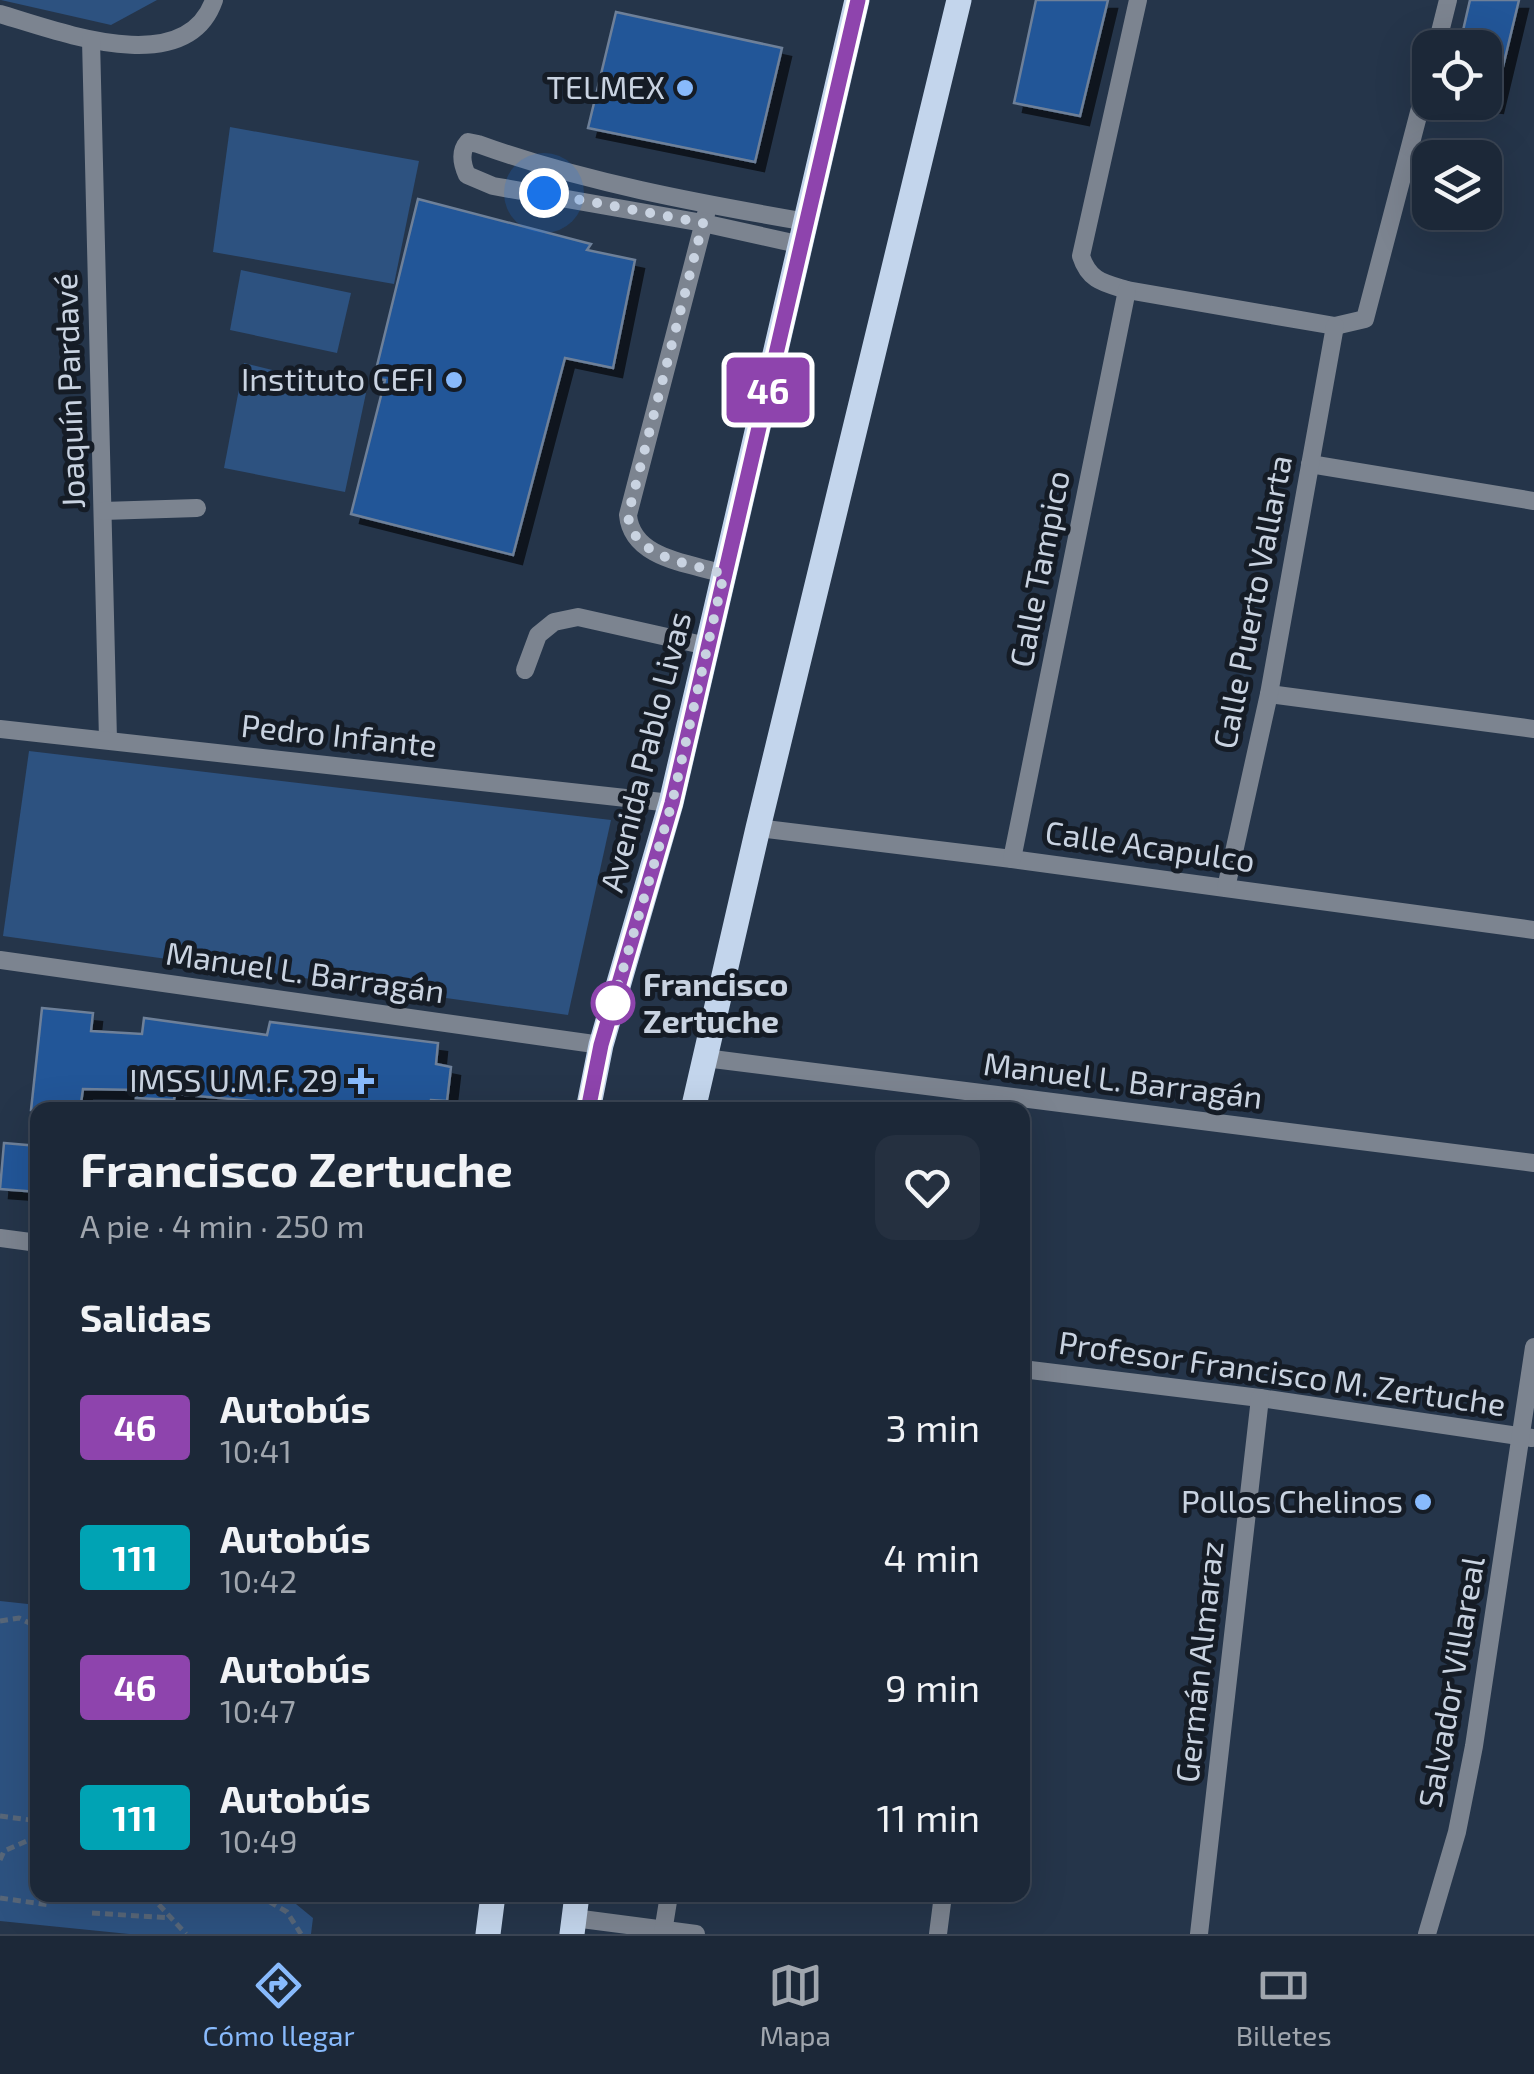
<!DOCTYPE html>
<html lang="es">
<meta charset="utf-8">
<style>
:root{--surface:#1c2838;--page:#253040;--text:#f1f3f6;--muted:#a0a6ae;--line:#3a4453;--accent:#88bafc}
body{margin:0;font-family:"Exo 2",sans-serif;background:var(--page);color:var(--text);height:100vh;display:flex;flex-direction:column;font-size:38px;white-space:nowrap}
*{box-sizing:border-box;margin:0}
p{font-size:32px;color:var(--muted)}
.icon{flex:none;width:55px;height:55px;fill:none;stroke:currentColor;stroke-width:2;stroke-linecap:round;stroke-linejoin:round}
.map{position:relative;flex:1;overflow:hidden}
.sheet{position:absolute;left:30px;top:1102px;width:1000px;height:800px;display:flex;flex-direction:column;background:var(--surface);border-radius:20px;box-shadow:0 10px 40px #0002,0 0 0 2px var(--line)}
.sheet>*{flex:none}
.badge{padding:0 20px;border-radius:8px;font-size:35px;line-height:65px}
.buttons{position:absolute;left:1412px;top:30px;display:grid;gap:20px}
.buttons a{display:grid;place-items:center;width:90px;height:90px;border-radius:20px;background:var(--surface);box-shadow:0 10px 40px #0002,0 0 0 2px var(--line);font-size:50px}
.you{position:absolute;width:50px;height:50px;margin:-25px;border:8px solid #fff;border-radius:50%;background:#1a73e8;box-shadow:0 0 0 15px #1a73e833}
.map>.badge{position:absolute;translate:-50% -50%;box-shadow:0 0 0 5px #fff}
h2{padding:0 50px;font-size:38px;line-height:90px}
.round{display:grid;place-items:center;flex:none;width:105px;height:105px;border-radius:20px;background:var(--page)}
.overview{display:flex;align-items:center;justify-content:space-between;height:170px;padding:0 50px}
h1{font-size:48px;font-weight:700;line-height:75px}
ul{padding:0;list-style:none}
li{display:flex;align-items:center;gap:30px;height:130px;padding:0 50px}
li div{flex:1}
li b{display:block;font-size:38px}
li em{font-style:normal}
li .badge{min-width:110px;font-weight:700;text-align:center}
.tabs{display:flex;justify-content:space-around;align-items:center;height:140px;border-top:2px solid var(--line);background:var(--surface);font-size:28px;color:var(--muted)}
.tabs a{display:grid;justify-items:center;gap:5px}
.tabs .selected{color:var(--accent)}
.map>svg:first-child{display:block}
</style>
<div class="map">
<svg width="1534" height="1934" viewBox="0 0 1534 1934">
<defs>
<filter id="shadow"><feDropShadow dx="9" dy="9" stdDeviation="0" flood-color="#0009"/></filter>
</defs>
<rect width="100%" height="100%" fill="#25354a"/>
<g fill="#2d5280">
<polygon points="1,0 157,0 111,25"/>
<polygon points="230,127 419,161 394,284 213,252"/>
<polygon points="241,270 351,293 337,353 230,330"/>
<polygon points="244,363 366,393 345,492 224,468"/>
<polygon points="29,751 611,820 568,1015 3,936"/>
<polygon points="0,1601 37,1605 38,1895 285,1895 313,1918 311,1934 129,1934 0,1921"/>
</g>
<g fill="#225698" stroke="#6e8099" stroke-width="2.5" filter="url(#shadow)">
<polygon points="1036,0 1108,0 1080,116 1014,103"/>
<polygon points="1470,0 1519,0 1494,104 1485,103 1485,48 1459,48"/>
<polygon points="616,12 782,48 755,162 588,128"/>
<polygon points="418,199 591,244 587,250 635,260 613,368 565,358 513,555 351,514 385,380 374,378"/>
<polygon points="42,1008 93,1013 91,1031 142,1034 144,1018 267,1035 270,1022 438,1043 436,1064 451,1067 447,1101 431,1100 430,1110 262,1110 263,1102 175,1094 174,1100 136,1098 137,1090 83,1089 80,1110 31,1110"/>
<polygon points="4,1143 38,1146 38,1192 0,1189"/>
</g>
<g fill="none" stroke-linecap="round" stroke-linejoin="round">
<g stroke="#586779" stroke-width="5" stroke-dasharray="8 5" stroke-linecap="butt">
<polyline points="0,1621 19,1618 38,1627"/>
<polyline points="0,1816 38,1821"/>
<polyline points="0,1860 4,1851 38,1836"/>
<polyline points="150,1895 186,1934"/>
<polyline points="258,1895 287,1912 301,1934"/>
<polyline points="0,1898 50,1905"/>
<polyline points="92,1913 172,1918"/>
</g>
<g stroke="#7c8490" stroke-width="18">
<path d="M1138,0l-57,256c8,25 23,27 46,34l208,36 30,-7 65,-249"/>
<path d="M0,14c58,17 186,67 214,-14"/>
<polyline points="91,40 108,740"/>
<polyline points="1436,48 1448,0"/>
<path d="M706,214l-78,301c4,44 61,48 96,59"/>
<path d="M802,245l-99,-22 -210,-37 -26,-11c-5,-11 -8,-23 1,-33l10,2c105,38 219,59 329,78"/>
<polyline points="1310,464 1534,501"/>
<polyline points="103,511 197,508"/>
<polyline points="525,670 538,635 554,622 578,617 707,646"/>
<polyline points="1269,694 1534,729"/>
<polyline points="0,729 671,803"/>
<polyline points="758,828 1012,859 1534,930"/>
<polyline points="1012,859 1127,290"/>
<polyline points="1226,888 1269,694 1335,326"/>
<polyline points="0,960 601,1045"/>
<polyline points="705,1058 1534,1163"/>
<polyline points="0,1238 38,1243"/>
<polyline points="1022,1369 1260,1398 1532,1438"/>
<polyline points="574,1918 696,1934"/>
<polyline points="663,1932 669,1895"/>
<polyline points="938,1934 943,1895"/>
<polyline points="1199,1934 1260,1398"/>
<polyline points="1427,1934 1457,1832 1474,1746 1534,1347"/>
</g>
<g stroke="#c3d5ec" stroke-width="25">
<polyline points="588,1110 601,1045 671,803 857,0"/>
<polyline points="693,1110 758,828 959,0"/>
<polyline points="488,1934 493,1895"/>
<polyline points="572,1934 577,1895"/>
</g>
</g>
<g fill="none" stroke-linecap="round" stroke-linejoin="round">
<g stroke="#fff" stroke-width="22">
<polyline id="line" points="588,1110 601,1045 672,803 858,0"/>
</g>
<use href="#line" stroke="#8e44ad" stroke-width="15"/>
<path stroke="#c9d3e1" stroke-width="10" stroke-dasharray="0 18" d="M544,193l159,30 -75,292c4,43 61,48 96,59l-52,229 -61,207 2,-7"/>
</g>
<g fill="#88bafc" stroke="#151c26" stroke-width="4">
<circle cx="685" cy="88" r="10"/>
<circle cx="454" cy="380" r="10"/>
<path d="M356 1066h10v10h10v10h-10v10h-10v-10h-10v-10h10z"/>
<circle cx="1423" cy="1502" r="10"/>
</g>
<circle fill="#fff" stroke="#8e44ad" stroke-width="5" cx="613" cy="1003" r="20"/>
<g text-anchor="middle" stroke-width="10" stroke-linejoin="round" paint-order="stroke">
<g font-size="32" fill="#c9d3e1" stroke="#151c26" text-anchor="end">
<text x="665" y="99">TELMEX</text>
<text x="434" y="391">Instituto CEFI</text>
<text x="338" y="1092">IMSS U.M.F. 29</text>
<text x="1403" y="1513">Pollos Chelinos</text>
</g>
<g font-size="32" fill="#c9d3e1" stroke="#151c26">
<text transform="translate(70 391) rotate(-92)" y="11">Joaquín Pardavé</text>
<text transform="translate(1040 569) rotate(-79)" y="11">Calle Tampico</text>
<text transform="translate(1253 602) rotate(-79)" y="11">Calle Puerto Vallarta</text>
<text transform="translate(339 736) rotate(6)" y="11">Pedro Infante</text>
<text transform="translate(646 752) rotate(-76)" y="11">Avenida Pablo Livas</text>
<text transform="translate(1150 847) rotate(8)" y="11">Calle Acapulco</text>
<text transform="translate(305 973) rotate(8)" y="11">Manuel L. Barragán</text>
<text transform="translate(1123 1081) rotate(7)" y="11">Manuel L. Barragán</text>
<text transform="translate(1282 1374) rotate(8)" y="11">Profesor Francisco M. Zertuche</text>
<text transform="translate(1200 1662) rotate(-84)" y="11">Germán Almaraz</text>
<text transform="translate(1452 1682) rotate(-80)" y="11">Salvador Villareal</text>
</g>
<g font-size="32" font-weight="bold" fill="#c9d3e1" stroke="#151c26" text-anchor="start">
<text x="643" y="996">Francisco<tspan x="643" dy="37">Zertuche</tspan></text>
</g>
</g>
</svg>
<div class="buttons">
<a><svg class="icon" aria-label="locate" viewBox="0 0 24 24"><circle cx="12" cy="12" r="6"/><path d="M12 2v4M12 18v4M2 12h4M18 12h4"/></svg></a>
<a><svg class="icon" aria-label="layers" viewBox="0 0 24 24"><path d="M12 4l9 5-9 5-9-5zM3 14l9 5 9-5"/></svg></a>
</div>
<div class="you" style="left:544px;top:193px"></div>
<b class="badge" style="left:768px;top:390px;background:#8e44ad;color:#fff">46</b>
<section class="sheet">
<div class="overview"><div><h1>Francisco Zertuche</h1><p>A pie · 4 min · 250 m</p></div><a class="round"><svg class="icon" aria-label="heart" viewBox="0 0 24 24"><path d="M12 20l-8-8c-3-5 5-10 8-4 3-6 11-1 8 4z"/></svg></a></div>
<h2>Salidas</h2>
<ul>
<li><span class="badge" style="background:#8e44ad;color:#fff">46</span><div><b>Autobús</b><p>10:41</p></div><em>3 min</em></li>
<li><span class="badge" style="background:#00a3b4;color:#fff">111</span><div><b>Autobús</b><p>10:42</p></div><em>4 min</em></li>
<li><span class="badge" style="background:#8e44ad;color:#fff">46</span><div><b>Autobús</b><p>10:47</p></div><em>9 min</em></li>
<li><span class="badge" style="background:#00a3b4;color:#fff">111</span><div><b>Autobús</b><p>10:49</p></div><em>11 min</em></li>
</ul>
</section>
</div>
<nav class="tabs">
<a class="selected"><svg class="icon" aria-label="directions" viewBox="0 0 24 24"><path d="M12 3l9 9-9 9-9-9zM9 14v-3h6M13 9l2 2-2 2"/></svg>Cómo llegar</a>
<a><svg class="icon" aria-label="map" viewBox="0 0 24 24"><path d="M3 6l6-2 6 2 6-2v14l-6 2-6-2-6 2zM9 4v14M15 6v14"/></svg>Mapa</a>
<a><svg class="icon" aria-label="tickets" viewBox="0 0 24 24"><path d="M3 7h18v10H3zM15 7v10"/></svg>Billetes</a>
</nav>
